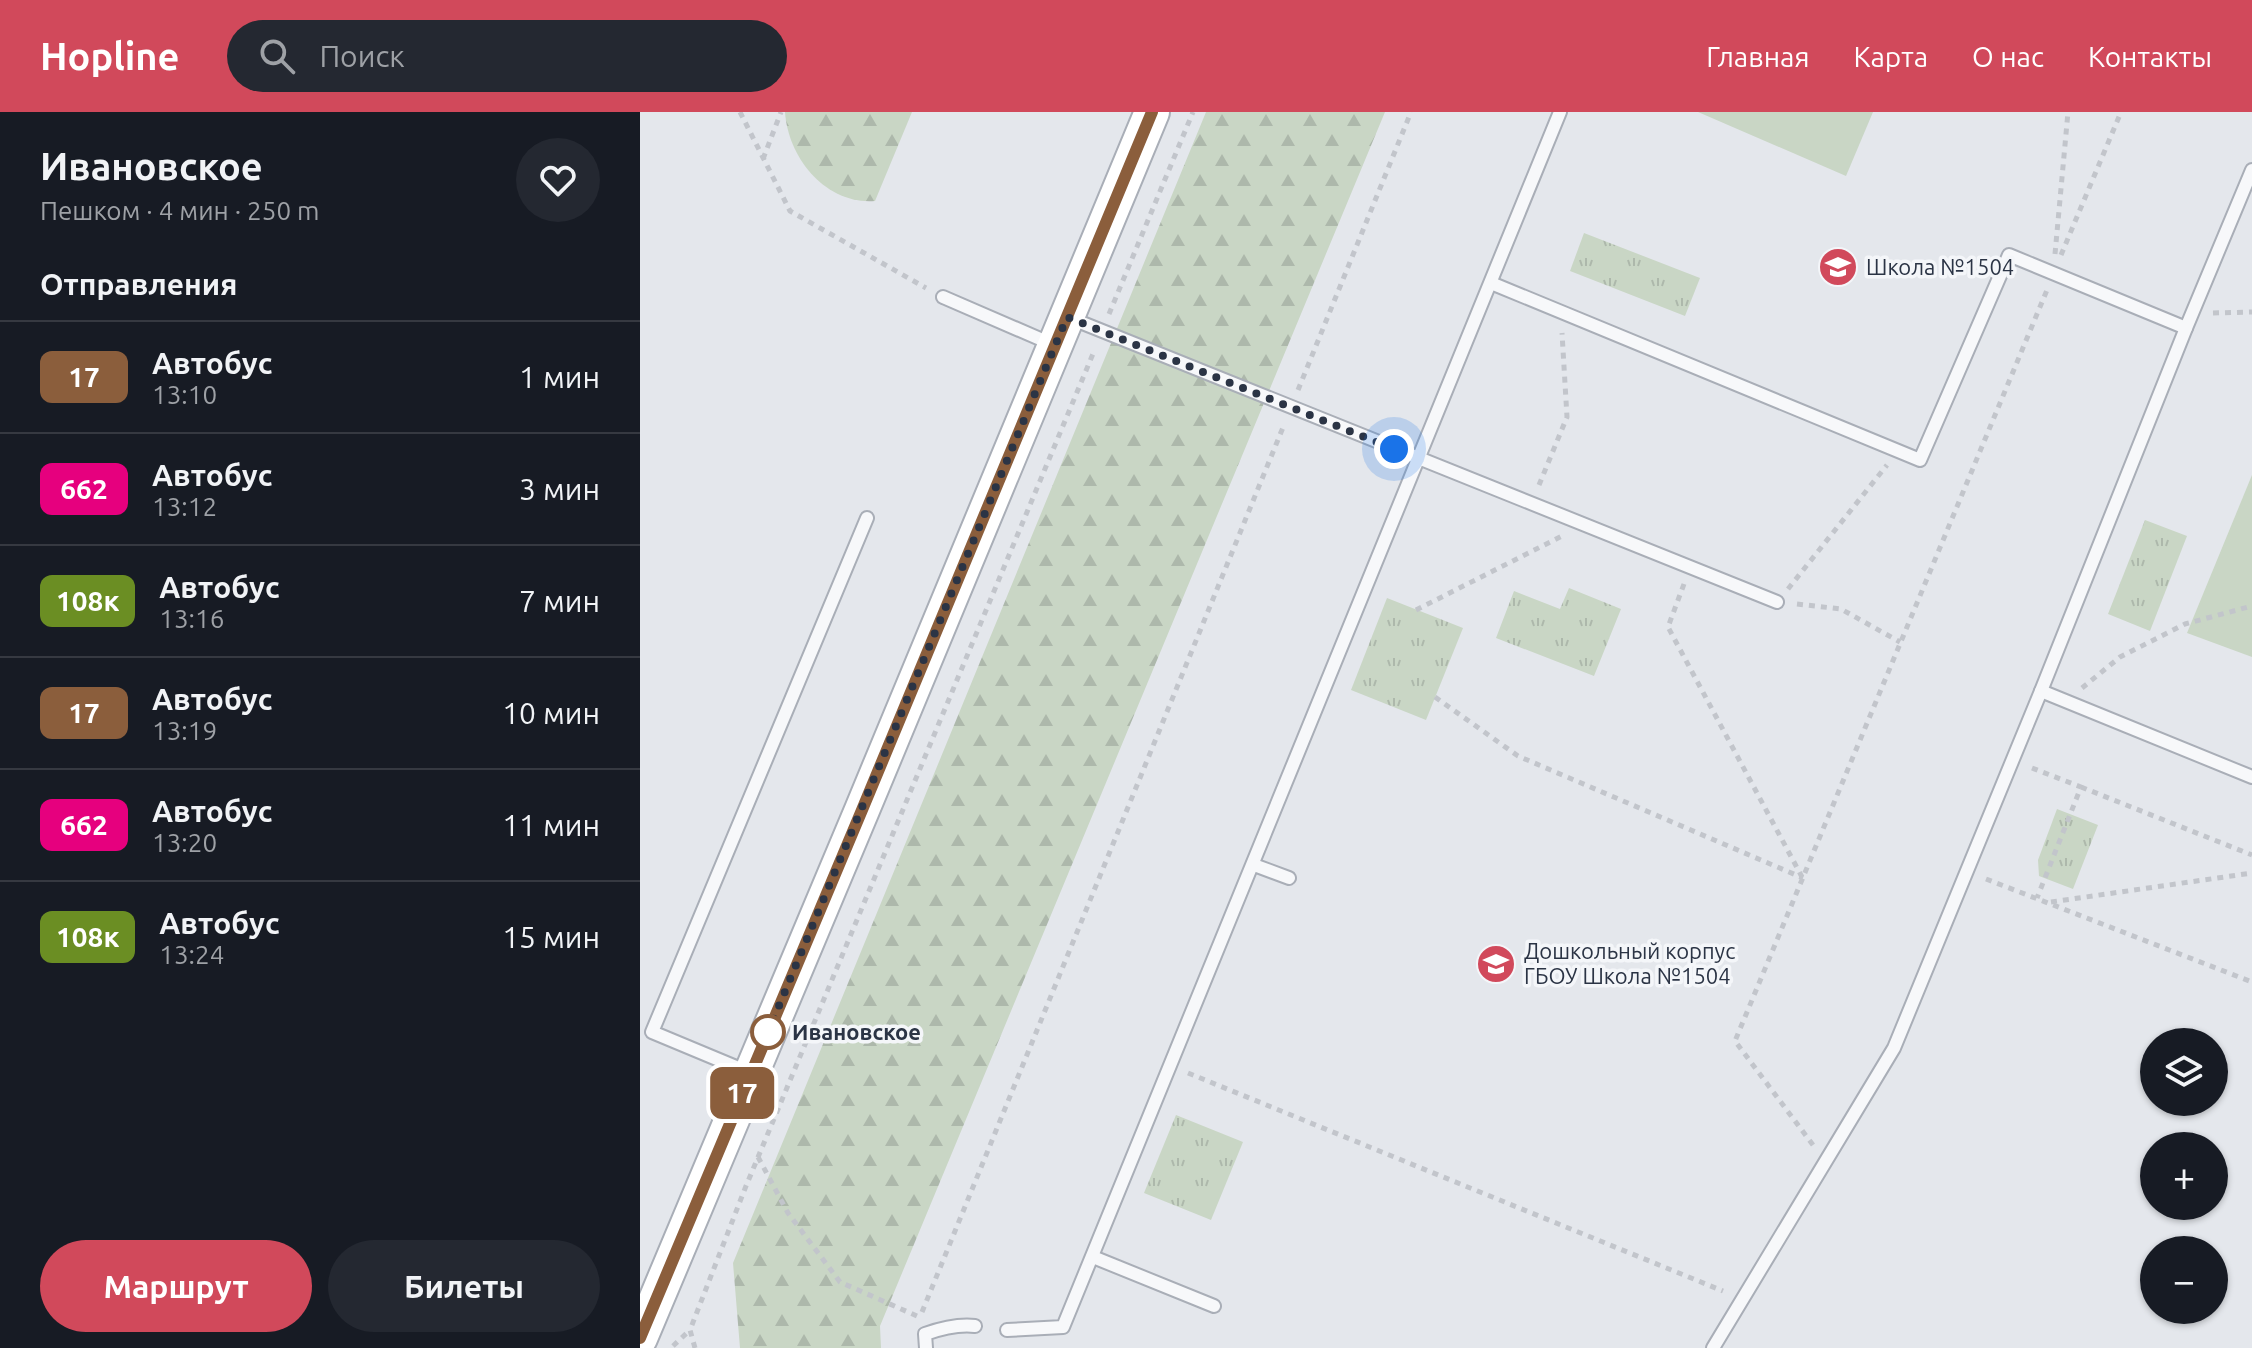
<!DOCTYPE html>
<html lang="ru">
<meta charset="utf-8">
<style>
:root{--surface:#171b24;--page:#242831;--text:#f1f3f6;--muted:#9ea1a6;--line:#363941;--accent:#d1495b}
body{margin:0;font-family:Ubuntu,sans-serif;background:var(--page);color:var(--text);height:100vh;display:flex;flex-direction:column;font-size:30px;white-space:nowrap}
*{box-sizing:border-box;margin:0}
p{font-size:26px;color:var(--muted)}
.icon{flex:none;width:44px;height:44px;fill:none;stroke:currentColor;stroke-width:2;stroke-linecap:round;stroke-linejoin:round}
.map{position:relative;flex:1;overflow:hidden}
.drawer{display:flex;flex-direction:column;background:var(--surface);width:640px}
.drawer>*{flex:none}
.badge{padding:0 16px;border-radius:12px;font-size:28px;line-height:52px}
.buttons{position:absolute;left:1500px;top:916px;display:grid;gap:16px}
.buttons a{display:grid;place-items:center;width:88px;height:88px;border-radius:50%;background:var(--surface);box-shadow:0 2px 6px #0004;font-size:40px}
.you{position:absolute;width:40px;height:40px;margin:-20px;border:6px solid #fff;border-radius:50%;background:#1a73e8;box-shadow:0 0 0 12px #1a73e833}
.map>.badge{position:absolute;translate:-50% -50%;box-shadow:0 0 0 4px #fff}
h2{padding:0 40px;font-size:30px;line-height:72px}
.round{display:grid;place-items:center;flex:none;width:84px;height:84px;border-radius:42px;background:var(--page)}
.summary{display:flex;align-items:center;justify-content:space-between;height:136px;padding:0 40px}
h1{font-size:38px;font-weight:600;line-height:60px}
.action{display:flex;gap:16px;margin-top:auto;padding:16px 40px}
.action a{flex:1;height:92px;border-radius:48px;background:var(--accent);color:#fff;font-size:32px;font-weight:600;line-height:92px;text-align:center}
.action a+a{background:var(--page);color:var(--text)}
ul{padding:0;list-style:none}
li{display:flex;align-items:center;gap:24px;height:112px;padding:0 40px;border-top:2px solid var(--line)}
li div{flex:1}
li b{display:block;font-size:30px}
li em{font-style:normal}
li .badge{min-width:88px;font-weight:700;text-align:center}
header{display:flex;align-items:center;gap:48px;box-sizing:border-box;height:112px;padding:0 40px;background:var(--accent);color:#fff}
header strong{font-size:38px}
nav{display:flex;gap:44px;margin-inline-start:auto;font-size:28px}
.search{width:560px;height:72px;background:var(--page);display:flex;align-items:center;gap:20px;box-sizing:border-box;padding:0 28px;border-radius:44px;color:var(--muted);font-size:30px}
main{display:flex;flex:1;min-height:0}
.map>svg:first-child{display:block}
</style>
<header>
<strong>Hopline</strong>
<div class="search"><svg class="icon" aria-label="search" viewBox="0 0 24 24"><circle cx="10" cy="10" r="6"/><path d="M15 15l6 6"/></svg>Поиск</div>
<nav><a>Главная</a><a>Карта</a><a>О нас</a><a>Контакты</a></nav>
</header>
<main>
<section class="drawer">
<div class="summary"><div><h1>Ивановское</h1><p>Пешком · 4 мин · 250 m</p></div><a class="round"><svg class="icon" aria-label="heart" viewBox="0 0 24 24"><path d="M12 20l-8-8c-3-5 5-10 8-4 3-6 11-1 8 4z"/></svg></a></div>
<h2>Отправления</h2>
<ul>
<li><span class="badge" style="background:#8b5e3c;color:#fff">17</span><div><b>Автобус</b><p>13:10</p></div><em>1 мин</em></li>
<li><span class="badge" style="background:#e6007e;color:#fff">662</span><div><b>Автобус</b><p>13:12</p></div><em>3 мин</em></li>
<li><span class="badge" style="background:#6b8e23;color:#fff">108к</span><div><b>Автобус</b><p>13:16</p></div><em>7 мин</em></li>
<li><span class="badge" style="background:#8b5e3c;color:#fff">17</span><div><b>Автобус</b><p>13:19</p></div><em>10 мин</em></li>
<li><span class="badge" style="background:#e6007e;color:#fff">662</span><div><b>Автобус</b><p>13:20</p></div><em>11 мин</em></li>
<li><span class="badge" style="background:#6b8e23;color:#fff">108к</span><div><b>Автобус</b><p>13:24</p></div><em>15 мин</em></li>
</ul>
<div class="action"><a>Маршрут</a><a>Билеты</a></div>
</section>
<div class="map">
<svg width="1612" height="1236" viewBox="0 0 1612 1236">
<defs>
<pattern id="forest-firs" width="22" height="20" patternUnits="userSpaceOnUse" patternTransform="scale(2)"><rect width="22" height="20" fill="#c9d6c5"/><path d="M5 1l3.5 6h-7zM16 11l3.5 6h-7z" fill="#adb8ab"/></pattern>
<pattern id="park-tufts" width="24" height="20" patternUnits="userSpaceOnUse" patternTransform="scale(2)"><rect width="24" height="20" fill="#c9d6c5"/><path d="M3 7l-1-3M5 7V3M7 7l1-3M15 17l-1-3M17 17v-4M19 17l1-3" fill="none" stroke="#adb8ab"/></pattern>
</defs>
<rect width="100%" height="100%" fill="#e4e7ec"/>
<g fill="#c9d6c5">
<polygon points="1058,0 1233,0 1206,64"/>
<polygon points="1612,363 1612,545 1547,521"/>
</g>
<g fill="url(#forest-firs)">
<path d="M145,0h127l-37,89c-49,4 -87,-43 -90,-89z"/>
<polygon points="566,0 745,0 240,1214 241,1236 100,1236 93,1151"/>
</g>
<g fill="url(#park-tufts)">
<polygon points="944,121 1060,166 1045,204 930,159"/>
<polygon points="1505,408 1547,424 1510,519 1468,502"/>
<polygon points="929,476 981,497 954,564 856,526 874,479 920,497"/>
<polygon points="747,486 823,516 786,608 711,578"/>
<polygon points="1417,697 1458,713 1433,777 1399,764 1398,748"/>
<polygon points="536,1003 603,1030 571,1108 504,1081"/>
</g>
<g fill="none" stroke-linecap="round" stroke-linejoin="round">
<g stroke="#a9aeb7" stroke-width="16">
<g id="lane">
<polyline points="851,171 1280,348 1369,143 1546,216"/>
<polyline points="303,185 414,233"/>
<polyline points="430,206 1137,490"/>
<polyline points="1401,579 1612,665"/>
<polyline points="614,753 649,766"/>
<polyline points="108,960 12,920 227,406"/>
<polyline points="453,1145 574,1194"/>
<polyline points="367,1218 423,1215 920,0"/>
<path d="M286,1236l-1,-14c17,-6 33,-10 50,-8"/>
<polyline points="1073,1236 1254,936 1401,579 1546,216 1612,58"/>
</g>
</g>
<g stroke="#a9aeb7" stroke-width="38">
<polyline id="secondary" points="0,1226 222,698 512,0"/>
</g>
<g stroke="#c2c5cb" stroke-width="5" stroke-dasharray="6 6" stroke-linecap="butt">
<polyline points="100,0 150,99 286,176"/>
<polyline points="123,47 141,0"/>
<polyline points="1415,142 1428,0"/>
<polyline points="1421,143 1481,0"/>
<polyline points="1573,201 1612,200"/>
<polyline points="469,202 553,0"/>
<polyline points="658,278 771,0"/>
<polyline points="899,373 927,305 922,221"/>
<polyline points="1044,472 1028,515 1162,765"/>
<polyline points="1148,477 1247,353"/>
<polyline points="1157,492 1201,497 1260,530"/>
<polyline points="776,498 922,424"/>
<polyline points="1442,576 1480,545 1545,512 1612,494"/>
<polyline points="795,585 878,644 1163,766"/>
<polyline points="1392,656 1441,675 1397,786"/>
<polyline points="1441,675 1612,743"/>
<polyline points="1346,767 1612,870"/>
<polyline points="1411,790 1612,761"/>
<polyline points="548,961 1083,1179"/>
<polyline points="1173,1033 1095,929 1407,178"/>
<polyline points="118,1045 148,1101 200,1170 277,1204"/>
<polyline points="282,1200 644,313"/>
<polyline points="33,1234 50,1218"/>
<polyline points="55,1236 50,1218 106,1074 455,237"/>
</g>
<use href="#lane" stroke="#f7f8fa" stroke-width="12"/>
<use href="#secondary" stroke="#fff" stroke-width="34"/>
</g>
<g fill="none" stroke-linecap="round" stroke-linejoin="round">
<g stroke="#fff" stroke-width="18">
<polyline id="line" points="0,1226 222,698 512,0"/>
</g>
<use href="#line" stroke="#8b5e3c" stroke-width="12"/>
<polyline stroke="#2b3445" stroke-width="8" stroke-dasharray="0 14.4" points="128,920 427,205 754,337"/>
</g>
<defs>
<g id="school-disc" transform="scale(2)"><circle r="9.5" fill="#d1495b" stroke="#f4f6f9"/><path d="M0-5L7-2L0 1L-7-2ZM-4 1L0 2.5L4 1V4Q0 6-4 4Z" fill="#fff"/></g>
</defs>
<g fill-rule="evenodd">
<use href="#school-disc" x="1198" y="155"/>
<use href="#school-disc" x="856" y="852"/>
</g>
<circle fill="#fff" stroke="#8b5e3c" stroke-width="4" cx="128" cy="920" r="16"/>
<g text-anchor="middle" stroke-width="7" stroke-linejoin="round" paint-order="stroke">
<g font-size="22" fill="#2b3445" stroke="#f4f6f9" text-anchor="start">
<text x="1226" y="163">Школа №1504</text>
<text x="884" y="847">Дошкольный корпус<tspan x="884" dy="25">ГБОУ Школа №1504</tspan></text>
</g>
<g font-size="22" font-weight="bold" fill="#2b3445" stroke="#f4f6f9" text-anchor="start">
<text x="152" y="928">Ивановское</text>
</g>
</g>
</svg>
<div class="buttons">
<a><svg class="icon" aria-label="layers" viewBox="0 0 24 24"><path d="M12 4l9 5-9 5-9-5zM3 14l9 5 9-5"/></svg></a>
<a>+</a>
<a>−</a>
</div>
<div class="you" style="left:754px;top:337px"></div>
<b class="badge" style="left:102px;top:981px;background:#8b5e3c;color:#fff">17</b>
</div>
</main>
